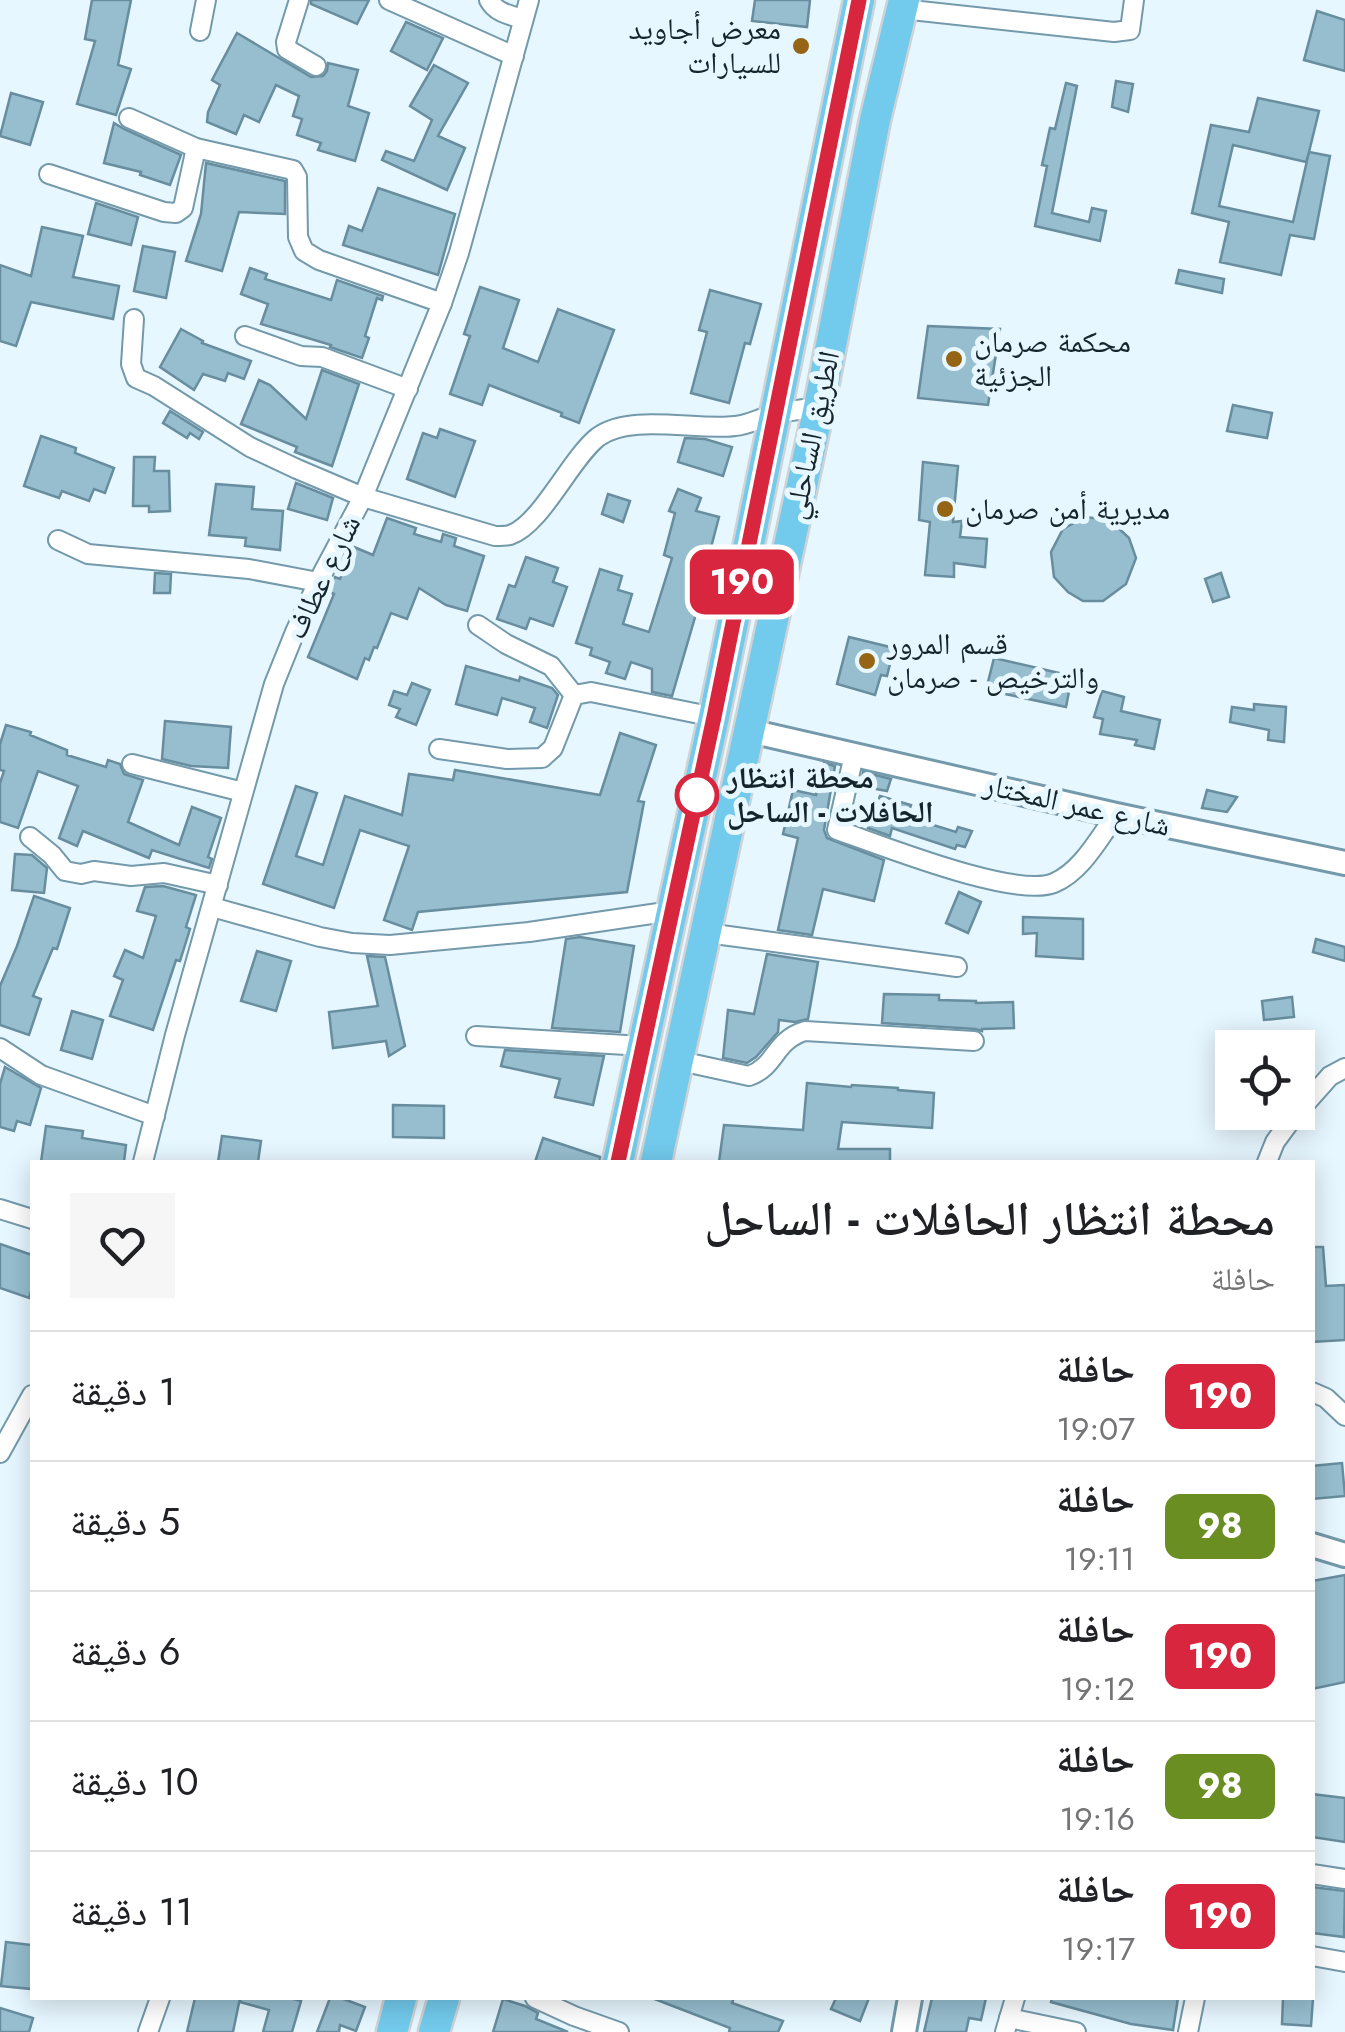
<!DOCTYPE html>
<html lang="ar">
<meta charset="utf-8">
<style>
:root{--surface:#fff;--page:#f6f6f6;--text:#202124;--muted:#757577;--line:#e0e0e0}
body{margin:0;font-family:Jost,"Noto Naskh Arabic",sans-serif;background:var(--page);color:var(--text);direction:rtl;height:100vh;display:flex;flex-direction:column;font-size:38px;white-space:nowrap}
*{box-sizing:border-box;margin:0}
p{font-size:32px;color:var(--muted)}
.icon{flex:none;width:55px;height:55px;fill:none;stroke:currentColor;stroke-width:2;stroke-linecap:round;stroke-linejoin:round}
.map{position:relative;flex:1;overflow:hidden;direction:ltr}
.side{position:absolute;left:30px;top:1160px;width:1285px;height:840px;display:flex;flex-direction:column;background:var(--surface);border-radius:0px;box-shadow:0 5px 25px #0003;direction:rtl}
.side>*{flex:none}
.badge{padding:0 20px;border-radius:15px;font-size:35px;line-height:65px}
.fabs{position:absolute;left:1215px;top:1030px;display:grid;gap:20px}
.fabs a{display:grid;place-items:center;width:100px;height:100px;border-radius:0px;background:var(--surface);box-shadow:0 5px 25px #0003;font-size:50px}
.map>.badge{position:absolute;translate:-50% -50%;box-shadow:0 0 0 5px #fff}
.round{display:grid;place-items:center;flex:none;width:105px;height:105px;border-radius:0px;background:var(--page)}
.summary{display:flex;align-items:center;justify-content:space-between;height:170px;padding:0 40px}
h1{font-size:48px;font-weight:600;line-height:75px}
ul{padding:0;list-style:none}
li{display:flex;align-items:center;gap:30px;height:130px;padding:0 40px;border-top:2px solid var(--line)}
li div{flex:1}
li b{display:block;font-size:38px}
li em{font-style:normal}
li .badge{min-width:110px;font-weight:700;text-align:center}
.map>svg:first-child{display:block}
</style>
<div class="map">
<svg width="1345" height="2032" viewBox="0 0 1345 2032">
<rect width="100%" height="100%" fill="#e7f7ff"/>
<g fill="#97becf" stroke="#678d9e" stroke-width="2.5" fill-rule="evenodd">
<polygon points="92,0 131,0 118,65 131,69 116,115 77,104 95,41 85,39"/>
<polygon points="311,0 369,0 357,24 311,4"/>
<polygon points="755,0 810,0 807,27 752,21"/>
<polygon points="1317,11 1345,20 1345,71 1304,60"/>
<polygon points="406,22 443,38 427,70 391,51"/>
<polygon points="237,33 311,77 323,76 327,71 328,63 358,70 348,106 369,113 355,161 318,150 321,143 297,135 302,119 293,116 299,96 276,85 259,122 244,115 236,134 207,122 208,112 220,85 212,80"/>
<polygon points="434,65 468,83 438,136 465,148 447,190 382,160 386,151 414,161 432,120 410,106"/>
<polygon points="1116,81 1133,84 1128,112 1112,107"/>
<polygon points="1066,83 1077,86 1052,213 1089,222 1092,208 1106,211 1100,241 1035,226 1047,166 1042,165 1050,128 1055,129"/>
<polygon points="11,93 43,102 30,145 0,136"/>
<path d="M1258,98l61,13 -10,41 21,4 -16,83 -24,-4 -9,40 -61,-13 9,-40 -37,-9 19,-88 38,7zM1233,145l73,17 3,-10 -16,70 -74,-16z"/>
<polygon points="114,123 124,129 181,155 170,185 140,175 141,172 104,163"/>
<polygon points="206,163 285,181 285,214 239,212 222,271 186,261 201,214"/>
<polygon points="378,188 455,214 438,275 343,245 349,226 362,231"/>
<polygon points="96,203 138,217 131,245 88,234"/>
<polygon points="42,227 83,236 73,277 119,286 113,319 31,302 16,346 0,341 0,265 31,276"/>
<polygon points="143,246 175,252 166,298 134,291"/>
<polygon points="250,268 267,274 265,279 331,300 337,280 383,296 382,300 377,298 365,336 369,338 362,358 330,347 331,345 261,324 268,304 241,294"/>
<polygon points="1179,270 1224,279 1222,293 1176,283"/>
<polygon points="480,287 519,300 503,348 538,362 558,309 614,330 579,423 561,416 562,413 489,385 482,405 450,394 470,336 464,334"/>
<polygon points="710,290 761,304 750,344 745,343 729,403 691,393 707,332 699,330"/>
<polygon points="928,326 1000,329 988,405 918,398"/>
<polygon points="181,329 203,341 202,343 251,361 244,379 228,373 225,381 203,374 194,390 160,367"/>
<polygon points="322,370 359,384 332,466 295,452 297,447 241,424 259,380 270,385 306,419"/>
<polygon points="1233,405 1272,413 1267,438 1227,431"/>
<polygon points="170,411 203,432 199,439 190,433 187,438 163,423"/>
<polygon points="440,429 475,441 455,497 407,479 423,433 437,438"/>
<polygon points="41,436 76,448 75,453 114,468 105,493 94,489 89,501 62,491 59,498 24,486"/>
<polygon points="685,438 705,439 732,447 723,476 678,462"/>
<polygon points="134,457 155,457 154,471 169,471 170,511 149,512 149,506 133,506"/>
<polygon points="923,462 958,466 953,522 962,521 960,537 987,539 985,567 954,563 954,577 925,575 930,522 919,520"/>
<polygon points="296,483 333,498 327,520 288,509"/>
<polygon points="216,484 254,487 252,509 283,511 280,550 245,546 246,538 209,535"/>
<polygon points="678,489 701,498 696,511 719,517 702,582 705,583 672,696 652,692 652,669 631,662 625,679 606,673 610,662 590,655 592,648 576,643 600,569 622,576 618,590 632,594 623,624 649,632 672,558 664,555 675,513 669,511"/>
<polygon points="608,494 630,501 623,522 602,514"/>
<polygon points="1085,517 1110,520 1129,538 1136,558 1126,584 1103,601 1083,601 1068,592 1054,577 1051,552 1063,529"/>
<polygon points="387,518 416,528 414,534 441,542 443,534 456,538 454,546 484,556 467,611 446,605 419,588 407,619 391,613 377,648 374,647 369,660 365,658 357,679 308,657 334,594 327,591 335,577 340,579 354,547 373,555"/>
<polygon points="526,557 558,568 553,582 567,587 553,626 530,618 526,629 497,619 509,585 515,587"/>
<polygon points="155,573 171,574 170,593 154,593"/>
<polygon points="1221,573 1229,597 1213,602 1205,579"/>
<polygon points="849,637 894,648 887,676 881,675 875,695 837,684"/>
<polygon points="994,658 1072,676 1066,707 986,690"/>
<polygon points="466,666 519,681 520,677 552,688 558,695 547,728 530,722 535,708 502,698 497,715 456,704"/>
<polygon points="412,683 430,690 416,725 396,717 400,709 389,705 394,691 407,695"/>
<polygon points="1102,691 1124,697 1121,711 1160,720 1154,749 1135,745 1137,740 1100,734 1103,719 1094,717"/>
<polygon points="1254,704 1286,707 1284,742 1268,740 1269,730 1230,722 1232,707 1254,710"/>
<polygon points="165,721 231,727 228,768 191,766 162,759"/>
<polygon points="6,725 31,732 30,735 67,750 67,755 106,767 108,760 120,764 124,774 143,780 128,822 179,845 192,807 221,818 208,857 212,859 209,868 152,850 149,858 83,831 77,846 59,838 78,786 38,771 18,828 0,822 0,783 4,771 0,770 0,744"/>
<polygon points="620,733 656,745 638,801 644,802 627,892 418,912 412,930 384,920 409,846 360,830 334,908 263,884 296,786 317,793 296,856 323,865 345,796 402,815 409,774 453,780 455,770 600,795"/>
<polygon points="824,763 835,766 824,830 827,838 884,860 874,901 823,889 812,935 778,930 798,838 783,834 793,790 816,795"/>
<polygon points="863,772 891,779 887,791 860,786"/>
<polygon points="1207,790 1237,797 1227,812 1202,808"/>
<polygon points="880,796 911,805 907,817 956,832 958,827 972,831 965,847 957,845 955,849 892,828 890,836 868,828"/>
<polygon points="15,854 32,855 47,868 44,893 12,890"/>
<polygon points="163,886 196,895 186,927 190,929 180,961 176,960 153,1030 110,1016 123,980 114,976 125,950 143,958 156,916 137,911 145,887"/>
<polygon points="959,892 981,902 968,933 946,923"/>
<polygon points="34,896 70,908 57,949 53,948 33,996 41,999 29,1035 0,1025 0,986 17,946"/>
<polygon points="1023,917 1083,919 1083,959 1036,956 1037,933 1023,934"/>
<polygon points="580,937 634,946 620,1032 552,1028 566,939"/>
<polygon points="1316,939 1345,947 1345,961 1313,952"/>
<polygon points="257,951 291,961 276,1011 241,1001"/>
<polygon points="767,954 818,962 808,1019 795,1022 779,1020 778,1032 756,1057 747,1063 723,1058 728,1010 754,1014"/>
<polygon points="367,956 385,957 405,1046 389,1056 386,1041 333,1048 329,1012 378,1006"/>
<polygon points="884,994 939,995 939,1000 976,1001 976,1003 1013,1002 1014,1028 982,1029 982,1031 975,1029 882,1023"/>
<polygon points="1292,997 1294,1017 1264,1020 1262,1001"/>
<polygon points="72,1011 103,1020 92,1059 61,1050"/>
<polygon points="505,1050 604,1056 593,1105 555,1097 560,1079 501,1066"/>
<polygon points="5,1067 41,1088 30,1125 17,1121 14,1131 0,1127 0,1084"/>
<polygon points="807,1083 851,1087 852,1085 898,1088 898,1090 934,1093 932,1128 842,1122 838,1149 890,1149 890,1162 719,1162 724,1125 803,1130"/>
<polygon points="393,1105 444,1106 444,1138 393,1137"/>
<polygon points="46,1126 83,1131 82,1138 126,1145 124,1162 41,1162"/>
<polygon points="222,1136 261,1141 258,1162 218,1162"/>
<polygon points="543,1138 600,1157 600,1162 535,1162"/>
<polygon points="0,1244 32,1255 32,1288 29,1298 0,1288"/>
<polygon points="1312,1247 1323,1247 1326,1286 1345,1285 1345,1340 1312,1342"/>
<polygon points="1342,1463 1345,1496 1312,1499 1312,1466"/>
<polygon points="1345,1575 1345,1682 1312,1689 1312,1581"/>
<polygon points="1312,1794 1345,1798 1345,1842 1312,1837"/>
<polygon points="1312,1887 1345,1891 1344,1937 1312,1933"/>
<polygon points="6,1942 32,1945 32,1989 1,1986"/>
<polygon points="195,1998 240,1998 233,2032 187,2032"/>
<polygon points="241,1998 290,1998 301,2001 292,2032 263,2032 269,2010 240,2002"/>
<polygon points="330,1998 341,1998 365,2007 356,2031 340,2025 339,2032 317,2032"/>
<polygon points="652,1998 734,1998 732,2003 783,2021 778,2032 729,2032 730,2028"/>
<polygon points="836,1998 869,1998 860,2021 831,2009"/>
<polygon points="932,1998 986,1998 981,2020 969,2018 966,2032 924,2032"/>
<polygon points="1052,1998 1178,1998 1173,2030 1131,2024 1051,2002"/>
<polygon points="1283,1998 1313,1998 1311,2026 1282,2024"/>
<polygon points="503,1999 525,2006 538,2013 536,2019 568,2032 493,2032"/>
<polygon points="0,2008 33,2018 29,2032 0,2032"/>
</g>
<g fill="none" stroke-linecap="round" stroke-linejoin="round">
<g stroke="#7399aa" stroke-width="22">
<g id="minor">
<polyline points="299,0 286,42 287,49 316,66"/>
<polyline points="389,0 514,56"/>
<path d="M489,0c7,13 21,15 34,19"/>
<polyline points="902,9 1114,32 1130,30 1134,0"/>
<polyline points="200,31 206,0"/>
<polyline points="129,118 196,148 293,170 297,177 298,237 304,251 319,260 442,303"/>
<polyline points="49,174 164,212 176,213 183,208 196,148"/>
<path d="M134,319l-3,45 5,14 18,8 96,61 47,22 66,28 132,39c4,0 12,0 15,-1 31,-10 60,-76 88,-98 32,-24 98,-6 137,-11 13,-1 25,-8 38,-11 14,-4 30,-6 46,-8"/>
<polyline points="245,336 301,356 322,357 408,389"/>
<polyline points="58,540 88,554 249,569 318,582"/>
<polyline points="478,625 506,644 551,666 574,695"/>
<polyline points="439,749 507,759 542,758 553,748 574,695 591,692 714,717"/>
<path d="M854,755l-17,75c44,15 178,69 217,53 28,-12 45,-45 62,-68"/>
<polyline points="132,764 243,792"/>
<polyline points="30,837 52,855 65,871 81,874 94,871 131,876 164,873 218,885"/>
<polyline points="212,907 320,937 352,943 390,945 529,932 672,911"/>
<polyline points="707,933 957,967"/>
<polyline points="476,1036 643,1046"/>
<polyline points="0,1048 41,1075 155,1116"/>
<path d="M680,1061l69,15c28,-10 24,-35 56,-45l169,10"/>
<polyline points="1298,1112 1330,1076 1345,1068"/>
<polyline points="143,1162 175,1035 274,684 295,632 318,582 363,497 442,303 459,253 529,0"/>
<polyline points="1267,1162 1275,1142 1297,1112"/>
<polyline points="0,1209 32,1219"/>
<polyline points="1312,1392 1326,1398 1345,1416"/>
<polyline points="0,1453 32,1395"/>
<polyline points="1312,1874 1345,1879"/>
<polyline points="1312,1956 1345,1962"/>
<polyline points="535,1998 574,2016 619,2032"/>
<polyline points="1009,2018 1076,2032"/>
<polyline points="148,2032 160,1998"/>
<polyline points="1005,2032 1015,1998"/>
<polyline points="1188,2032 1195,1998"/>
</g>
</g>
<g stroke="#7399aa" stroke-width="28">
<g id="tertiary">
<polyline points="750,731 1116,815 1345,863"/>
<polyline points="1312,1545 1345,1555"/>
<polyline points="904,2032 910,1998"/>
</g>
</g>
<g stroke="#d0d3d5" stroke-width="35">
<g id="trunk">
<polyline points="618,1162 714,717 859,0"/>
<polyline points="656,1162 819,407 875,120 904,0"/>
<polyline points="392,2032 401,1998"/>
<polyline points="434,2032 444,1998"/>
</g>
</g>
<use href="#minor" stroke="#fff" stroke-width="18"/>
<use href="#tertiary" stroke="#fff" stroke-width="22"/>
<use href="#trunk" stroke="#72caec" stroke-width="30"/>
</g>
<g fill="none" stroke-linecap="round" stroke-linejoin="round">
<g stroke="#fff" stroke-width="22">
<polyline id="line" points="618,1162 714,717 859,0"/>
</g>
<use href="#line" stroke="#d7263d" stroke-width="15"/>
</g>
<g fill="#956515" stroke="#e7f7ff" stroke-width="4">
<circle cx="801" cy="46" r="10"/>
<circle cx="954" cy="359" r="10"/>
<circle cx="945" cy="509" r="10"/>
<circle cx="867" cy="661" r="10"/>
</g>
<circle fill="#fff" stroke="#d7263d" stroke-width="5" cx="697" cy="795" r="20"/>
<g text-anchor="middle" stroke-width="10" stroke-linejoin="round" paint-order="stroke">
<g font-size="30" fill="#16252c" stroke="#e7f7ff" text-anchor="start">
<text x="781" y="39" text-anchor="end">معرض أجاويد<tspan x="781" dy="34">للسيارات</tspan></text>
<text x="974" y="352">محكمة صرمان<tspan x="974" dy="34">الجزئية</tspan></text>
<text x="965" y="519">مديرية أمن صرمان</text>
<text x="887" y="654">قسم المرور<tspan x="887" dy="34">والترخيص - صرمان</tspan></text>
</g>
<g font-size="30" fill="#16252c" stroke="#e7f7ff">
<text transform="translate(812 435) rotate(-78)" y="10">الطريق الساحلي</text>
<text transform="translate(323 577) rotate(-64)" y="10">شارع عطاف</text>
<text transform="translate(1077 805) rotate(13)" y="10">شارع عمر المختار</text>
</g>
<g font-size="30" font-weight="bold" fill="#16252c" stroke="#e7f7ff" text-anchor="start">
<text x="727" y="788">محطة انتظار<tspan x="727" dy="34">الحافلات - الساحل</tspan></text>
</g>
</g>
</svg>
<div class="fabs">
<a><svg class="icon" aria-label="locate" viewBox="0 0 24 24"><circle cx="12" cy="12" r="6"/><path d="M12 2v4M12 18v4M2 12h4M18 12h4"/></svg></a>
</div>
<b class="badge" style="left:742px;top:582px;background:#d7263d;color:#fff">190</b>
<section class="side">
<div class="summary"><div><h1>محطة انتظار الحافلات - الساحل</h1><p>حافلة</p></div><a class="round"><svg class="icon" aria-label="heart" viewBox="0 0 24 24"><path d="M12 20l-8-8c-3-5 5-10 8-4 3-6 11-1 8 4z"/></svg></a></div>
<ul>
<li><span class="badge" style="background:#d7263d;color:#fff">190</span><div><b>حافلة</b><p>19:07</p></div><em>1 دقيقة</em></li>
<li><span class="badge" style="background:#6b8e23;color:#fff">98</span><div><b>حافلة</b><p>19:11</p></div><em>5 دقيقة</em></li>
<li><span class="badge" style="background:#d7263d;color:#fff">190</span><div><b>حافلة</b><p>19:12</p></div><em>6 دقيقة</em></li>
<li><span class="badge" style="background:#6b8e23;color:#fff">98</span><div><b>حافلة</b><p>19:16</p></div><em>10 دقيقة</em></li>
<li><span class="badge" style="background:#d7263d;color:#fff">190</span><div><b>حافلة</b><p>19:17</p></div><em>11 دقيقة</em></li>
</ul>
</section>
</div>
